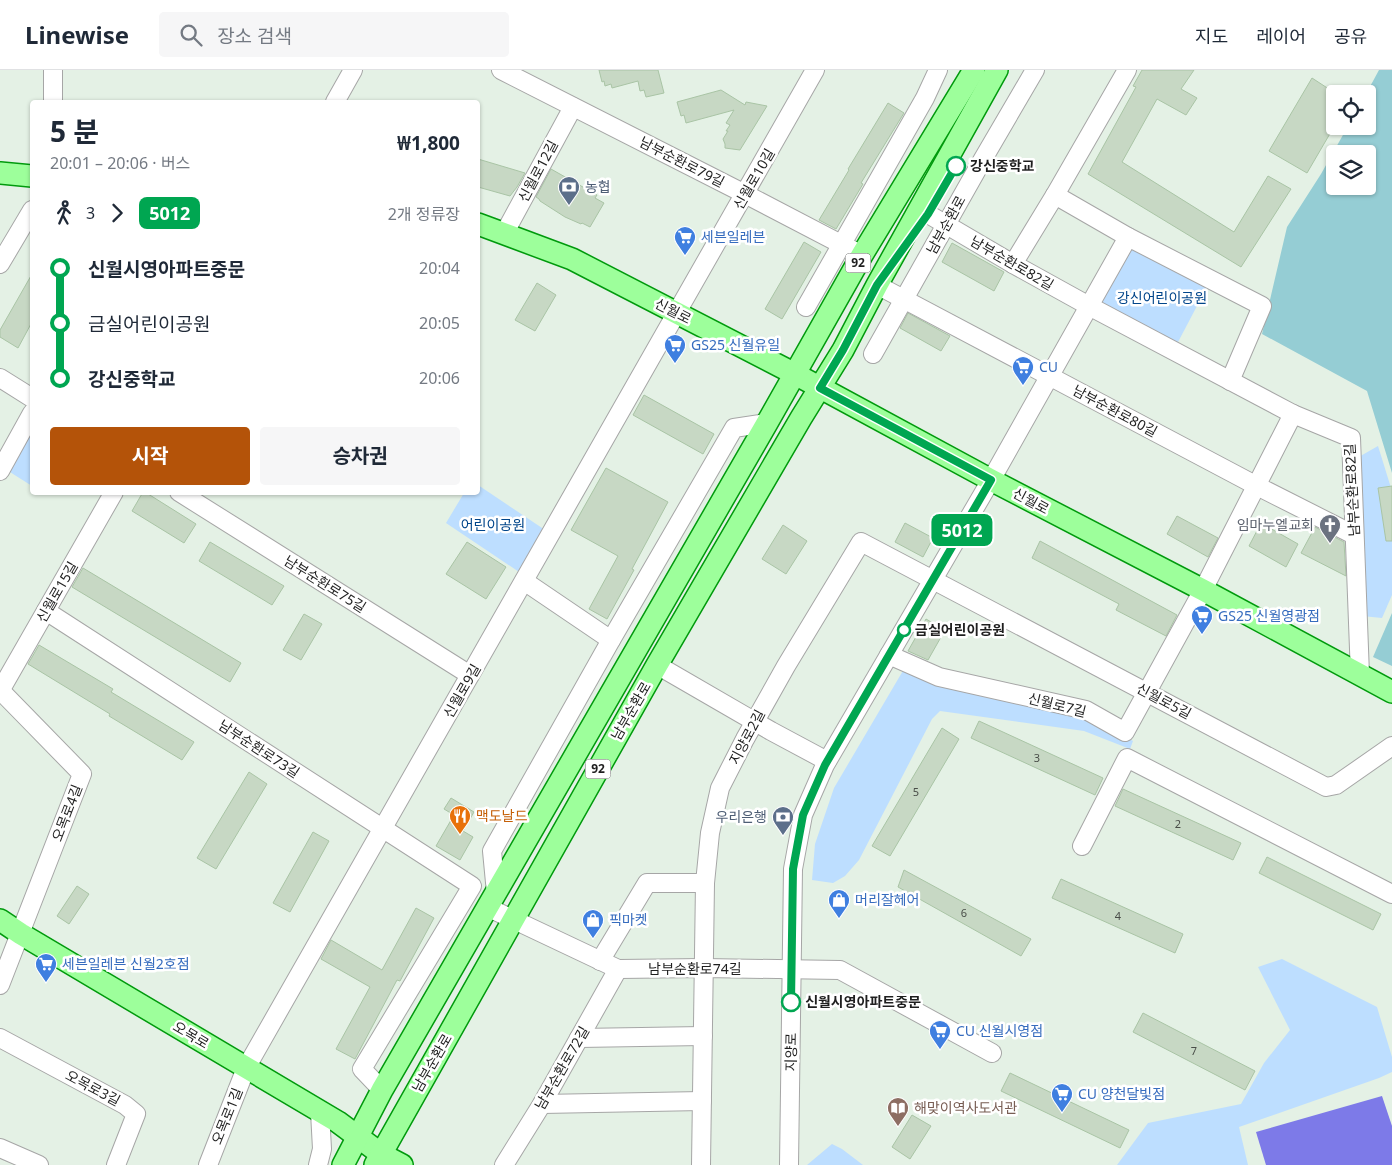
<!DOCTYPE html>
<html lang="ko">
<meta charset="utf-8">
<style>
:root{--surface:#fff;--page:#f6f6f7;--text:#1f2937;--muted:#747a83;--line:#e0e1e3;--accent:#b45309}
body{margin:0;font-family:"Noto Sans","Noto Sans KR",sans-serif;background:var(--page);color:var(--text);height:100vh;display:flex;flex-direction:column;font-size:19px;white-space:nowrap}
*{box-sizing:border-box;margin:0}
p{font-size:16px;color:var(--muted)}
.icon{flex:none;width:28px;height:28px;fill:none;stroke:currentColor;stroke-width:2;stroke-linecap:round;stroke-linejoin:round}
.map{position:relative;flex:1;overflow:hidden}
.panel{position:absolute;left:30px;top:30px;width:450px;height:395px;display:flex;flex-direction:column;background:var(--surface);border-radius:5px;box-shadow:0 1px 4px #0004}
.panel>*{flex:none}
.badge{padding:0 10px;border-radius:8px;font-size:18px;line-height:32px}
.buttons{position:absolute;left:1326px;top:15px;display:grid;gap:10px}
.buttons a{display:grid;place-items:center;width:50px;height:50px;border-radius:5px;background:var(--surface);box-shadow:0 1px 4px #0004;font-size:25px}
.map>.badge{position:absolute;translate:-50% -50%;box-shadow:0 0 0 2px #fff}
.legs{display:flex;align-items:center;gap:8px;height:55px;padding:0 20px;font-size:16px}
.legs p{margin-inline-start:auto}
.overview{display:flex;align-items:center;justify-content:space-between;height:85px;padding:0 20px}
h1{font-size:28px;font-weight:700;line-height:38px}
.cta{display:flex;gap:10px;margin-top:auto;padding:10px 20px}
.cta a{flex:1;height:58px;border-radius:5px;background:var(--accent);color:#fff;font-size:20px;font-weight:700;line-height:58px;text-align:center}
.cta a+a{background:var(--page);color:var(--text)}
ul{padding:0 20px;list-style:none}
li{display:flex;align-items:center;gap:18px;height:55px;font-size:19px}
li i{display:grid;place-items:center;width:8px;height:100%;margin:0 6px;background:currentColor}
li i::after{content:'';width:12px;height:12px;margin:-6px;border:4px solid;border-radius:50%;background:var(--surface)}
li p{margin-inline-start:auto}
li:first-child i{background:linear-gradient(#0000 50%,currentColor 0)}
li:last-child i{background:linear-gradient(currentColor 50%,#0000 0)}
header{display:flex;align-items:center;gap:30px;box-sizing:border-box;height:70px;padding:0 25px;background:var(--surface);border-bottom:1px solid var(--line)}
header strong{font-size:24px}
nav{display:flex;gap:28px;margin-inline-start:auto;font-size:18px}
.search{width:350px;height:45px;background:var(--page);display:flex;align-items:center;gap:12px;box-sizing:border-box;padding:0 18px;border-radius:5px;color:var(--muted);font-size:19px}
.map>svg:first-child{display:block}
</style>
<header>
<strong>Linewise</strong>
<div class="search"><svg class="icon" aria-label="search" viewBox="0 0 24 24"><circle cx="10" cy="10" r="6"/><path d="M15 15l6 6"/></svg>장소 검색</div>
<nav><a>지도</a><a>레이어</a><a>공유</a></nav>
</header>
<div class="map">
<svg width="1392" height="1095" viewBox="0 0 1392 1095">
<rect width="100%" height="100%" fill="#e4f1e5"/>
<g fill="#95cdd4" fill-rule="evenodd">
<path d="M1379,0h13v403l-25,-82 -105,-57 25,-107 34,-53 27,-48h20v-32h-2zM1335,84h33v32h-33z"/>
<polygon points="1392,543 1392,596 1373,587"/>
</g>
<g fill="#bddeff">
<polygon points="1130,175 1208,215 1177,274 1102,233"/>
<polygon points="32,348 32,416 2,397"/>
<polygon points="1378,376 1392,421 1392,525 1382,548 1362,546 1357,388"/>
<polygon points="478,415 551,464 525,506 446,453 464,423 478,422"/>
<polygon points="904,599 911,599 945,618 1088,647 1133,671 1130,679 1084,661 940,641 932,649 859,790 845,806 833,813 812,810 815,774 834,718"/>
<polygon points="1282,889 1377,937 1392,987 1392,1002 1379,1008 1239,1057 1248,1095 1117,1095 1148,1053 1241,1034 1264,993 1290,960 1258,897"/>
<polygon points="832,1074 842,1079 863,1095 807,1095"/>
</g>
<polygon fill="#7d7ae8" points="1382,1026 1392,1056 1392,1095 1266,1095 1256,1062"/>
<g fill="#c7d8c4" stroke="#a9c4a5">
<polygon points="599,0 658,0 664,23 646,27 644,20 640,21 638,11 612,18 611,14 605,16 604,11 602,12"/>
<polygon points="1142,0 1194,0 1181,19 1197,28 1186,45 1157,29 1122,92 1234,162 1268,106 1291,119 1241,197 1088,104 1136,17 1133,16"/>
<polygon points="1312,8 1335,23 1335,55 1307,103 1269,81"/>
<polygon points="721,20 745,35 746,32 767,36 740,80 725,78 725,74 723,69 728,61 726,61 730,55 726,53 734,40 686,53 684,45 681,46 677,32"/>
<polygon points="888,33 904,43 861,113 863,114 836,159 819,150 849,100 848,99"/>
<polygon points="478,89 525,103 517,117 510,126 478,117"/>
<polygon points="551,99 597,125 595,128 604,133 590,157 582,153 581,154 565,147 540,131 539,129 536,127"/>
<polygon points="804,172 821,182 782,249 765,239"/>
<polygon points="952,173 1004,202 994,221 942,192"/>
<polygon points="32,204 32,252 18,278 0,267 0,260"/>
<polygon points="537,213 556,225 535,261 515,250"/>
<polygon points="908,243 950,266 941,281 900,258"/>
<polygon points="644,325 714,364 703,384 633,345"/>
<polygon points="606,398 668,432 632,499 634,500 607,549 589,539 618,486 571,460"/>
<polygon points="1392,416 1392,471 1386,471 1378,418"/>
<polygon points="143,422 145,422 196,454 184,473 132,441"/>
<polygon points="1177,446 1218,468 1208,487 1167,464"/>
<polygon points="905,453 933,468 923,487 895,472"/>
<polygon points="1261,453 1298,474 1286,497 1249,476"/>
<polygon points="783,455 807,471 786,504 762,489"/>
<polygon points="1315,457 1344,472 1346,506 1301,483"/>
<polygon points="1040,471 1177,545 1166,566 1116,540 1119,534 1032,488"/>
<polygon points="210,472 284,516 272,535 199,491"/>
<polygon points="467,472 506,497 486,529 446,504"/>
<polygon points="83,498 241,593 230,612 72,517"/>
<polygon points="304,544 322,554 301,590 283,580"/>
<polygon points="926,549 945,560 928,590 908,581"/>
<polygon points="39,575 113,619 111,622 194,672 182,690 109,646 110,644 28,594"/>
<polygon points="979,651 1103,708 1095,725 971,668"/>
<polygon points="942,658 959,669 890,786 872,776"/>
<polygon points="249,702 267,714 216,799 197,788"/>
<polygon points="1123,719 1241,773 1233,790 1115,736"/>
<polygon points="451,728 474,742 463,761 473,767 460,790 436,776 454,745 444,739"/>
<polygon points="313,762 329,771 290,842 273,833"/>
<polygon points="1267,787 1381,844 1373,860 1259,803"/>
<polygon points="904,800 1031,869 1021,886 898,817"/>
<polygon points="1061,809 1183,864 1175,883 1052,828"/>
<polygon points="77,816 89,824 69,854 57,846"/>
<polygon points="416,838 434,848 400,911 397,910 355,989 336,979 370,917 321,889 331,870 382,900"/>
<polygon points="1143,943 1255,1001 1245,1020 1133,962"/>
<polygon points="1010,1003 1129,1060 1120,1078 1001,1021"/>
<polygon points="912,1045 931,1056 910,1089 892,1077"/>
</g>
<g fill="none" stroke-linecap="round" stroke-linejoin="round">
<g stroke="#a6a6a6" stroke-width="20">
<g id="minor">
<polyline points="501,0 745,124 862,185"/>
<polyline points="53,32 53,0"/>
<polyline points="335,32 353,0"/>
<polyline points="1055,125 1128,167 1262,236 1230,311"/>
<polyline points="928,144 1013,194 1089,236 1293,344 1351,368 1360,605"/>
<polyline points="504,164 573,37"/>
<polyline points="0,194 32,140"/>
<polyline points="1013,194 1055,125 1127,0"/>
<polyline points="877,215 1257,416 1354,465"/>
<polyline points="806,237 925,28 938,0"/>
<polyline points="873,284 983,89 1035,0"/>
<polyline points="0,308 32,328"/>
<polyline points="0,401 32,343"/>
<polyline points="179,422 470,605"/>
<polyline points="524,511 611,570"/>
<polyline points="46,541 472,816 362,999 382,1020"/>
<polyline points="889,585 939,607 1086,640 1125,662 1203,520 1293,344"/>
<polyline points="657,595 771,661 827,691"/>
<polyline points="0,620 82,704 0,915"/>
<polyline points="0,621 114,422"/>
<polyline points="1082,776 1127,688 1392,824"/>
<polyline points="496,823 492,781 611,570 734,358 767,353"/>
<polyline points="487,837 618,899 704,898 840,900 992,983"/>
<polyline points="600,891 647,813 705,813"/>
<polyline points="0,968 125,1035 136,1044 116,1095"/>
<polyline points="579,968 703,966"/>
<polyline points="542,1034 702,1031"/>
<polyline points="0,1078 39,1095"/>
<polyline points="208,1095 246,998 815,0"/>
<polyline points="318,1095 322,1079 320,1042"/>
<polyline points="504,1095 542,1034 618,899"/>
<polyline points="701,1095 705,813 710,763 720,718 745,669 786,596 861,472 1326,717 1336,715 1392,676"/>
<polyline points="789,1095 793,799 803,745 825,695 991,410 1128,167"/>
</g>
</g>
<g stroke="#009a0d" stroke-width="24">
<g id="major">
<polyline points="0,103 32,106"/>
<polyline points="478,154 572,189 795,304 991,410 1203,520 1392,622"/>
<polyline points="0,850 21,864 338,1052 381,1084 402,1095"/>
<polyline points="343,1095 382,1020 767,353 862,185 974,0"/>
<polyline points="375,1095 657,595 801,348 843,280 877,215 997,0"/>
</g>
</g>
<use href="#minor" stroke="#fff" stroke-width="18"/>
<use href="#major" stroke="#9dff9b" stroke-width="21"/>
</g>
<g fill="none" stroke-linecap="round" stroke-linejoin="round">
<g stroke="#fff" stroke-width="11">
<polyline id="line-1" points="791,932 793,799 803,745 825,695 991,410 820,318 843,280 877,215 928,144 956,96"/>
</g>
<use href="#line-1" stroke="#00a651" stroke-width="8"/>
</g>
<defs>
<g id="bank-pin" transform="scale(1.125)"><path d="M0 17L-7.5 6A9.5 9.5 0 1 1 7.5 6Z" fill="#5c6f8a" stroke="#fff"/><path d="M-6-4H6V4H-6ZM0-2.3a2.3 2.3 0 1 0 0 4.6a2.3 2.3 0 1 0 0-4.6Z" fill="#fff"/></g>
<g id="supermarket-pin" transform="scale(1.125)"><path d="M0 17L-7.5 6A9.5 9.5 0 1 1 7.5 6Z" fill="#3f7fe0" stroke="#fff"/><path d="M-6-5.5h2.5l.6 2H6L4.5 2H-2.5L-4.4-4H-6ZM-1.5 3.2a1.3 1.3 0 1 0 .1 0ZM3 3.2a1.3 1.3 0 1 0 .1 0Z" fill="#fff"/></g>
<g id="church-pin" transform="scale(1.125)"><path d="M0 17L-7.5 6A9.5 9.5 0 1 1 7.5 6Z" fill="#6b7280" stroke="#fff"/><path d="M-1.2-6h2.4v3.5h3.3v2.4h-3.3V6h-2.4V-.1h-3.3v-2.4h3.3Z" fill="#fff"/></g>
<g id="restaurant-pin" transform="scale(1.125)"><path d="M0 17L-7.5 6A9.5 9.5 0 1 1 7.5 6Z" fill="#e8710a" stroke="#fff"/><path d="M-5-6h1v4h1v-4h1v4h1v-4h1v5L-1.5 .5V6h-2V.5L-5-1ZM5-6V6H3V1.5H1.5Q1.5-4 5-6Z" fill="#fff"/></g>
<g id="shop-pin" transform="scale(1.125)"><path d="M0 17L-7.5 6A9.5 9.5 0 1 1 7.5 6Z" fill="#3f7fe0" stroke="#fff"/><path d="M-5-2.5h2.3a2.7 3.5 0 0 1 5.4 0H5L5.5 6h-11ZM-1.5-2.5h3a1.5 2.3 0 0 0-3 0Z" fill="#fff"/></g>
<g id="library-pin" transform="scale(1.125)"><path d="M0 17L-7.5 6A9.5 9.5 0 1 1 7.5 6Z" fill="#8d6e63" stroke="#fff"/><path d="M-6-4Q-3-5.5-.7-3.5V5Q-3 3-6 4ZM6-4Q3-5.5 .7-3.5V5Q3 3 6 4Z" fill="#fff"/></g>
</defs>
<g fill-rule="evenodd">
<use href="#bank-pin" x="569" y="117"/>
<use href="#supermarket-pin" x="685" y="167"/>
<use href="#supermarket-pin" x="675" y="275"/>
<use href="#supermarket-pin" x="1023" y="297"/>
<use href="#church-pin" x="1330" y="455"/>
<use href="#supermarket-pin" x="1202" y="546"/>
<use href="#restaurant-pin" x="460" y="746"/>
<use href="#bank-pin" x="783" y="747"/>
<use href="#shop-pin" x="839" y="830"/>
<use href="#shop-pin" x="593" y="850"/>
<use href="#supermarket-pin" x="46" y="894"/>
<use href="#supermarket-pin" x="940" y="961"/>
<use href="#supermarket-pin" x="1062" y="1024"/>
<use href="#library-pin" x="898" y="1038"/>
</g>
<g fill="#fff" stroke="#00a651" stroke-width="2.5">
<circle cx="956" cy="96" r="9"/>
<circle cx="904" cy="560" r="6"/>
<circle cx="791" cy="932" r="9"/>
</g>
<g text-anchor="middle" stroke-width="5" stroke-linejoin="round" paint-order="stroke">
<g font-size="11" fill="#494d48">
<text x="1037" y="692">3</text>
<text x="916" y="726">5</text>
<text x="1178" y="758">2</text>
<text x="964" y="847">6</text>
<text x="1118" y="850">4</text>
<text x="1194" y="985">7</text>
</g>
<g fill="#fff" stroke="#626262" stroke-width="1">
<rect x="845.5" y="183.5" width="25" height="19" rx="4"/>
<rect x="585.5" y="689.5" width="25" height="19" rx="4"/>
</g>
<g font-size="12" font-weight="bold" fill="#1f1f1f">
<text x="858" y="197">92</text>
<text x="598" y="703">92</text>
</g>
<g font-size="14" fill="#1f1f1f" stroke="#fff">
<text transform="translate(682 92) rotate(27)" y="5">남부순환로79길</text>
<text transform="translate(538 101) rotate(-62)" y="5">신월로12길</text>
<text transform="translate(754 109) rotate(-60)" y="5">신월로10길</text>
<text transform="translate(946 155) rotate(-61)" y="5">남부순환로</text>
<text transform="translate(1012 193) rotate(30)" y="5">남부순환로82길</text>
<text transform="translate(673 241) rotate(27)" y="5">신월로</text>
<text transform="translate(1115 341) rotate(28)" y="5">남부순환로80길</text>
<text transform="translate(1352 420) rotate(-93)" y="5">남부순환로82길</text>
<text transform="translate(1031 431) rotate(28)" y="5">신월로</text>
<text transform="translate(325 514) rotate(32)" y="5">남부순환로75길</text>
<text transform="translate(57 522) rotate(-60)" y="5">신월로15길</text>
<text transform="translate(462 621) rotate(-60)" y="5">신월로9길</text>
<text transform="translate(1164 631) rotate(28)" y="5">신월로5길</text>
<text transform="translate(1057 635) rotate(14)" y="5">신월로7길</text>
<text transform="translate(631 641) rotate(-60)" y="5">남부순환로</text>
<text transform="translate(747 667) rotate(-62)" y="5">지양로2길</text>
<text transform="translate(259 679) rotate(33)" y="5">남부순환로73길</text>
<text transform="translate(67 743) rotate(-69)" y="5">오목로4길</text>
<text x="695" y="904">남부순환로74길</text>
<text transform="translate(191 965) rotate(31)" y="5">오목로</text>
<text transform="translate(791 982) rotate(-89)" y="5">지양로</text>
<text transform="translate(432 993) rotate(-60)" y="5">남부순환로</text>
<text transform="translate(562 998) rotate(-60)" y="5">남부순환로72길</text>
<text transform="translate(93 1018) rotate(28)" y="5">오목로3길</text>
<text transform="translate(227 1046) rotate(-68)" y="5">오목로1길</text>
</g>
<g font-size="14" font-weight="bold" fill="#1f1f1f" stroke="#fff" text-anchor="start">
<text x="970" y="101">강신중학교</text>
<text x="915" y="565">금실어린이공원</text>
<text x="805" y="937">신월시영아파트중문</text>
</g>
<g font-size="14" fill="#4e5e75" stroke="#fff" text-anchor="start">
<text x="585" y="122">농협</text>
<text x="767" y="752" text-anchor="end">우리은행</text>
</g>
<g font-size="14" fill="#366cbe" stroke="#fff" text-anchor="start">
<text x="701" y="172">세븐일레븐</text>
<text x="691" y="280">GS25 신월유일</text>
<text x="1039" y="302">CU</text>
<text x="1218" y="551">GS25 신월영광점</text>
<text x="855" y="835">머리잘헤어</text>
<text x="609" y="855">픽마켓</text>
<text x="62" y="899">세븐일레븐 신월2호점</text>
<text x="956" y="966">CU 신월시영점</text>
<text x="1078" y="1029">CU 양천달빛점</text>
</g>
<g font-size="14" fill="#00458a" stroke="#fff">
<text x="1162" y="233">강신어린이공원</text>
<text x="493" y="460">어린이공원</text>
</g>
<g font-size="14" fill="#5b616d" stroke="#fff" text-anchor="end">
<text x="1314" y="460">임마누엘교회</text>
</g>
<g font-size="14" fill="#c56008" stroke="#fff" text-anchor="start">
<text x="476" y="751">맥도날드</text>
</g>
<g font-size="14" fill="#785e54" stroke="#fff" text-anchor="start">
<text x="914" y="1043">해맞이역사도서관</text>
</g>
</g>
</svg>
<div class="buttons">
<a><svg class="icon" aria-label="locate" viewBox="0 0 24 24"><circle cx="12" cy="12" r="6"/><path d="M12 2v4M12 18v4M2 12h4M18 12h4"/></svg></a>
<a><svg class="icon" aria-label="layers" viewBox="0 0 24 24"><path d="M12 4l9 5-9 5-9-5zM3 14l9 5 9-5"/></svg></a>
</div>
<b class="badge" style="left:962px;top:460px;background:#00a651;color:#fff">5012</b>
<section class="panel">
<div class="overview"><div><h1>5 분</h1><p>20:01 – 20:06 · 버스</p></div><b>₩1,800</b></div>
<div class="legs"><svg class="icon" aria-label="walk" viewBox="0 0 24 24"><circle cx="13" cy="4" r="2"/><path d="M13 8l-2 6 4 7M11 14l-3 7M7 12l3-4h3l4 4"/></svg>3<svg class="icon" aria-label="forward" viewBox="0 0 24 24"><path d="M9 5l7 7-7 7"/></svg><b class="badge" style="background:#00a651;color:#fff">5012</b><p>2개 정류장</p></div>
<ul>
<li><i style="color:#00a651"></i><b>신월시영아파트중문</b><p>20:04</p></li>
<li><i style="color:#00a651"></i><span>금실어린이공원</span><p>20:05</p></li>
<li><i style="color:#00a651"></i><b>강신중학교</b><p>20:06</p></li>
</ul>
<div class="cta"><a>시작</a><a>승차권</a></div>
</section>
</div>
